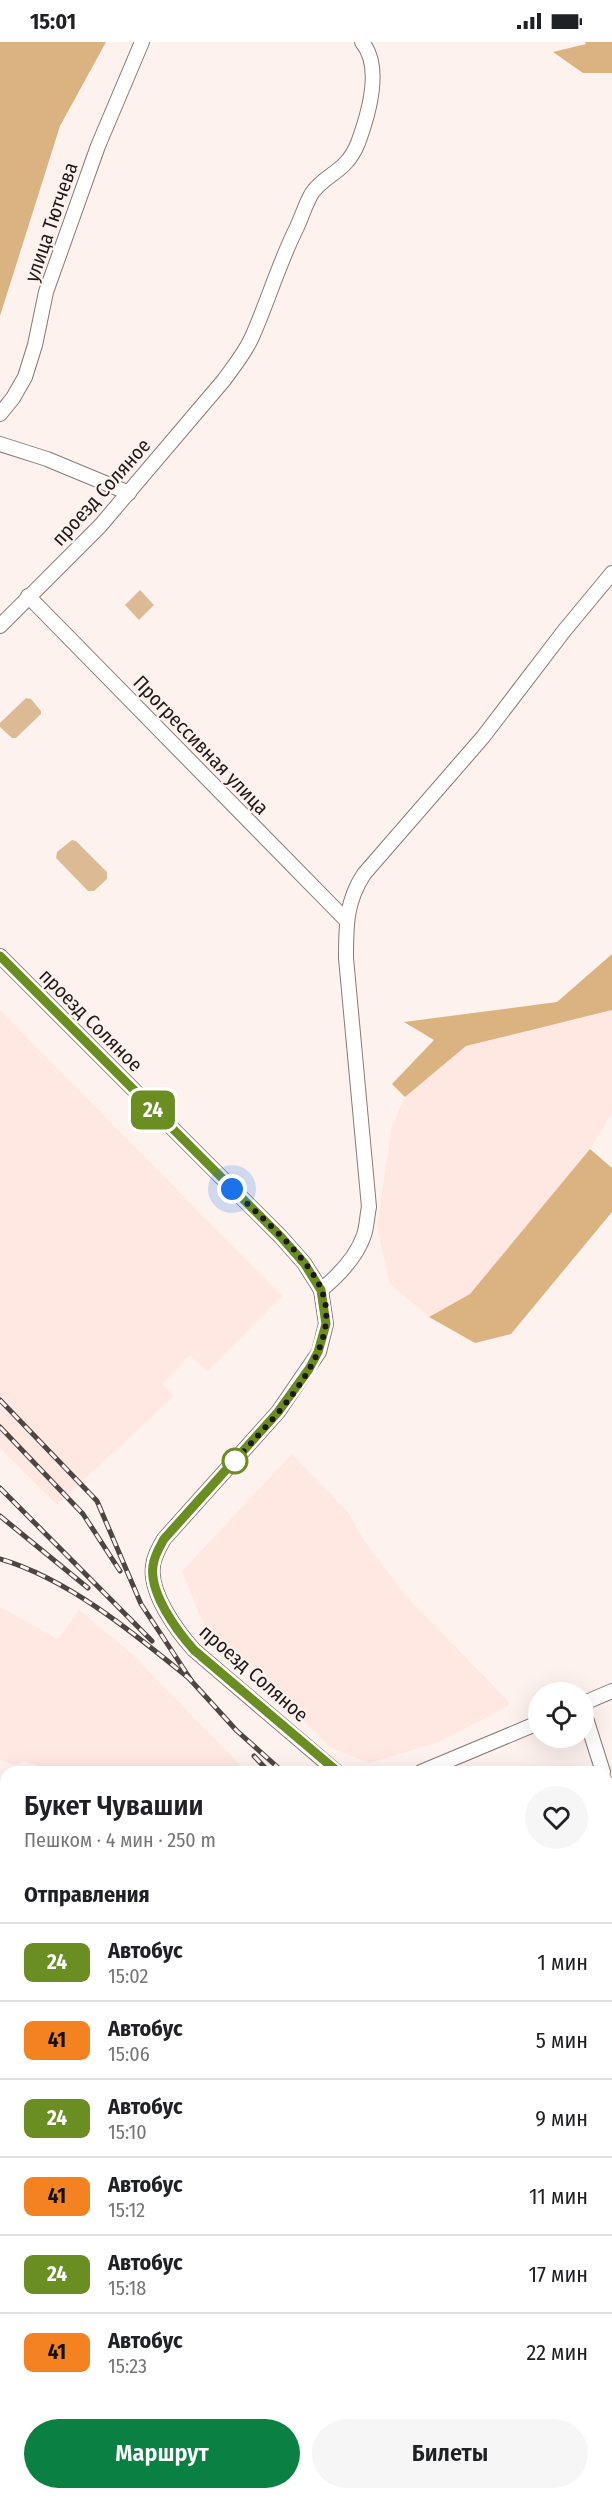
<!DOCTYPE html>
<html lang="ru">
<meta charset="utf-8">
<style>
:root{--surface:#fff;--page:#f6f6f6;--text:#202124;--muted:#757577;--line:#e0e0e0;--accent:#0b8043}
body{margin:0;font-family:"Fira Sans Condensed",sans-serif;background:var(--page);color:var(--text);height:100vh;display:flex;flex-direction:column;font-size:22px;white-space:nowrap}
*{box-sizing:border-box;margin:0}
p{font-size:20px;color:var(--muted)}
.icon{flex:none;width:33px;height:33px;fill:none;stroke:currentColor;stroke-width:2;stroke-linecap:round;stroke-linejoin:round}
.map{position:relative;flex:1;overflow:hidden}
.panel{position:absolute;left:0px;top:1724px;width:612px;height:734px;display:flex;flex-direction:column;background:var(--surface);border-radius:18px 18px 0 0;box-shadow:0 6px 24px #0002}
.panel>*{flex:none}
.badge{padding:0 12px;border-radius:9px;font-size:21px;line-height:39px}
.fabs{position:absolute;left:528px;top:1640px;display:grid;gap:12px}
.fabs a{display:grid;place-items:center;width:66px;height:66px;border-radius:50%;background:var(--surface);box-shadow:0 6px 24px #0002;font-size:30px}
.you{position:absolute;width:30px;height:30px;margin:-15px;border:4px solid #fff;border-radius:50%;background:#1a73e8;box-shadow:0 0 0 9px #1a73e833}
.map>.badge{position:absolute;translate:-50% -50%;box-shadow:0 0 0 3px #fff}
h2{padding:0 24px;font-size:22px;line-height:54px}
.round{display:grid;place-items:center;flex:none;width:63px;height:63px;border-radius:32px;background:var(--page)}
.headline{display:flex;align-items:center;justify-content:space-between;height:102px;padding:0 24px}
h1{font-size:28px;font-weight:600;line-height:45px}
.action{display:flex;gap:12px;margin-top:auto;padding:12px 24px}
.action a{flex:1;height:69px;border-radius:36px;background:var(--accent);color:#fff;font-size:24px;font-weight:600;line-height:69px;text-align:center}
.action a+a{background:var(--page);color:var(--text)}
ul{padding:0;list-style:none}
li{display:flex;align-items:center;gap:18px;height:78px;padding:0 24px;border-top:2px solid var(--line)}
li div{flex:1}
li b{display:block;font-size:22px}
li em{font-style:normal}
li .badge{min-width:66px;font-weight:700;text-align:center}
.status{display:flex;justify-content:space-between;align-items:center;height:42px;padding:0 30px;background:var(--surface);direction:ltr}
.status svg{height:16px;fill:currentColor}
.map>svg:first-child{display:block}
</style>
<div class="status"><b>15:01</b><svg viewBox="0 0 49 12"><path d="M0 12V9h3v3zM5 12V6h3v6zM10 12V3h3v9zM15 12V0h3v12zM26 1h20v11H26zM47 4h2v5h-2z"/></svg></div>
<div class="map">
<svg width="612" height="2456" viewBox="0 0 612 2456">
<rect width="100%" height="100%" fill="#fef2ef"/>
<g fill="#ffe7e2">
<polygon points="0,968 282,1254 207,1330 190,1313 163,1342 174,1354 57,1463 0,1406"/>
<polygon points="612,968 612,1071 590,1107 470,1252 429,1275 389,1241 377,1183 392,1084 405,1055 466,1004"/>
<polygon points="292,1412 348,1470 363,1497 405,1553 509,1660 508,1664 439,1700 370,1721 331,1706 203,1581 182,1529"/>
<polygon points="0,1565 58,1597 79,1568 132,1612 246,1729 53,1729 24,1719 15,1723 0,1718"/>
<polygon points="5,1776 6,1777 6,2165 0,2162 0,1779"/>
</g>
<g fill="#dcbb94">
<polygon points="140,548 154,563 139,578 125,563"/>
<polygon points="26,656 31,657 41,669 41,672 16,696 12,696 0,685 0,681"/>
<polygon points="72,798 76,799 107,830 107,837 94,849 88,849 56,816 57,810"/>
</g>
<g fill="#dbb381">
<polygon points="0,0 106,0 60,84 0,274"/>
<polygon points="585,0 612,0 612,31 583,31 553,10 586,2"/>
<polygon points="612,912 612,968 466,1004 405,1055 392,1042 434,998 404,980 557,960"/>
<polygon points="590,1107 612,1126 612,1170 511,1292 475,1301 429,1275 470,1252"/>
</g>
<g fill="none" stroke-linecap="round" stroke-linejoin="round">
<g stroke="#877a77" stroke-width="16">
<g id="minor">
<polyline points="0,372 13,356 25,335 35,303 46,250 98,104 142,0"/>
<polyline points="0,402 47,417 129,451"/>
<polyline points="28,554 346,878"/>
<path d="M0,584l100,-100 124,-146c10,-14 21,-27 28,-43 16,-36 27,-74 45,-110 5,-11 9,-24 15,-34 14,-20 34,-20 46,-50 10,-27 25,-76 4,-101"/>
<path d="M0,914l281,281 23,26 17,27 5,34 -7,28 -41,60 -114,127c-5,9 -10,17 -11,27 -4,27 24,65 41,84l143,122"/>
<path d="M321,1248c17,-14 36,-34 43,-55 3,-9 3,-19 5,-28l-23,-249c0,-32 0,-57 18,-84l119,-137 81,-106 48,-58"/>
<polyline points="584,1661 612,1649"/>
<polyline points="584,1670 603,1730"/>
<polyline points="421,1730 538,1681"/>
<polyline points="606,1740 612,1759"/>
</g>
</g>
<g stroke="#d2d1d1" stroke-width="19">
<g id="major">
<polyline points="0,2259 6,2261"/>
<polyline points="0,2276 6,2278"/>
<polyline points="493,2451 506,2456"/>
<polyline points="526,2451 541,2456"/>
</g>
</g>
<use href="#minor" stroke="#fff" stroke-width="14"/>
<use href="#major" stroke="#f8d9dc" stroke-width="16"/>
<g stroke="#4b4543" stroke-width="5">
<g id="rail">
<path d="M0,1358l97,101 44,103 50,76c-55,-45 -122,-101 -191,-121"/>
<polyline points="0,1385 83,1472 120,1529"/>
<polyline points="0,1446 152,1599"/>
<polyline points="0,1474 88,1546"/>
<polyline points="186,1633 237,1689 283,1730"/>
<polyline points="254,1714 269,1730"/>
<polyline points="0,1756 6,1758"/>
<polyline points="606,2055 612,2061"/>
<polyline points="606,2075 612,2081"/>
<polyline points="606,2112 612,2117"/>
</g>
</g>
<use href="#rail" stroke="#fef2ef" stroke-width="3" stroke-dasharray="9" stroke-linecap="butt"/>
</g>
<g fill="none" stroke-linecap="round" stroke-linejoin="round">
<g stroke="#fff" stroke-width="14">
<path id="line" d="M0,914l281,281 23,26 17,27 5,34 -8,28 -9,17 -31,43 -114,127c-5,9 -10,17 -11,27 -4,27 24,65 41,84l144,122"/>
</g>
<use href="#line" stroke="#6b8e23" stroke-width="9"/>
<path stroke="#1f1a19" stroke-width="6" stroke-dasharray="0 10.8" d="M232,1147c27,27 74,65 89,100 26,60 -50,131 -86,172"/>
</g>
<circle fill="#fff" stroke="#6b8e23" stroke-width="3" cx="235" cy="1419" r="12"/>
<g text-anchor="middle" stroke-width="4.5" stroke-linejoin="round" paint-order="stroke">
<g font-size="20" fill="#1f1a19" stroke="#fef2ef">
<text transform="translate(51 180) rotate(-71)" y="7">улица Тютчева</text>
<text transform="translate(101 450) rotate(-48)" y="7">проезд Соляное</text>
<text transform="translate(201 703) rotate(46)" y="7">Прогрессивная улица</text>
<text transform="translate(91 978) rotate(45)" y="7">проезд Соляное</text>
<text transform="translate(254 1631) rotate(41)" y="7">проезд Соляное</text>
</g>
</g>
</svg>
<div class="fabs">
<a><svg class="icon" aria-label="locate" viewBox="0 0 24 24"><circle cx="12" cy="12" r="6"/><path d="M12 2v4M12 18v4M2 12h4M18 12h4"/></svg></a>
</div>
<div class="you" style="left:232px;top:1147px"></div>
<b class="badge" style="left:153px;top:1068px;background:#6b8e23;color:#fff">24</b>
<section class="panel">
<div class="headline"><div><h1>Букет Чувашии</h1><p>Пешком · 4 мин · 250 m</p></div><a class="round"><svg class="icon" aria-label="heart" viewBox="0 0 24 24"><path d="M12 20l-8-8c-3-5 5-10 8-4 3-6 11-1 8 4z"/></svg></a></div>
<h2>Отправления</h2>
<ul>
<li><span class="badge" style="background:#6b8e23;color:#fff">24</span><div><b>Автобус</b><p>15:02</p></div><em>1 мин</em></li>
<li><span class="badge" style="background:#f58220;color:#111">41</span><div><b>Автобус</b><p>15:06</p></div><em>5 мин</em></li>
<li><span class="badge" style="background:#6b8e23;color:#fff">24</span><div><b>Автобус</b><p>15:10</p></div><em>9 мин</em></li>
<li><span class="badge" style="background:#f58220;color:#111">41</span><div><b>Автобус</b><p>15:12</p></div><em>11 мин</em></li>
<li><span class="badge" style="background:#6b8e23;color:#fff">24</span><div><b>Автобус</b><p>15:18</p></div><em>17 мин</em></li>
<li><span class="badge" style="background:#f58220;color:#111">41</span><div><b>Автобус</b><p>15:23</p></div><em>22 мин</em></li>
</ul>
<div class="action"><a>Маршрут</a><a>Билеты</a></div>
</section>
</div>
